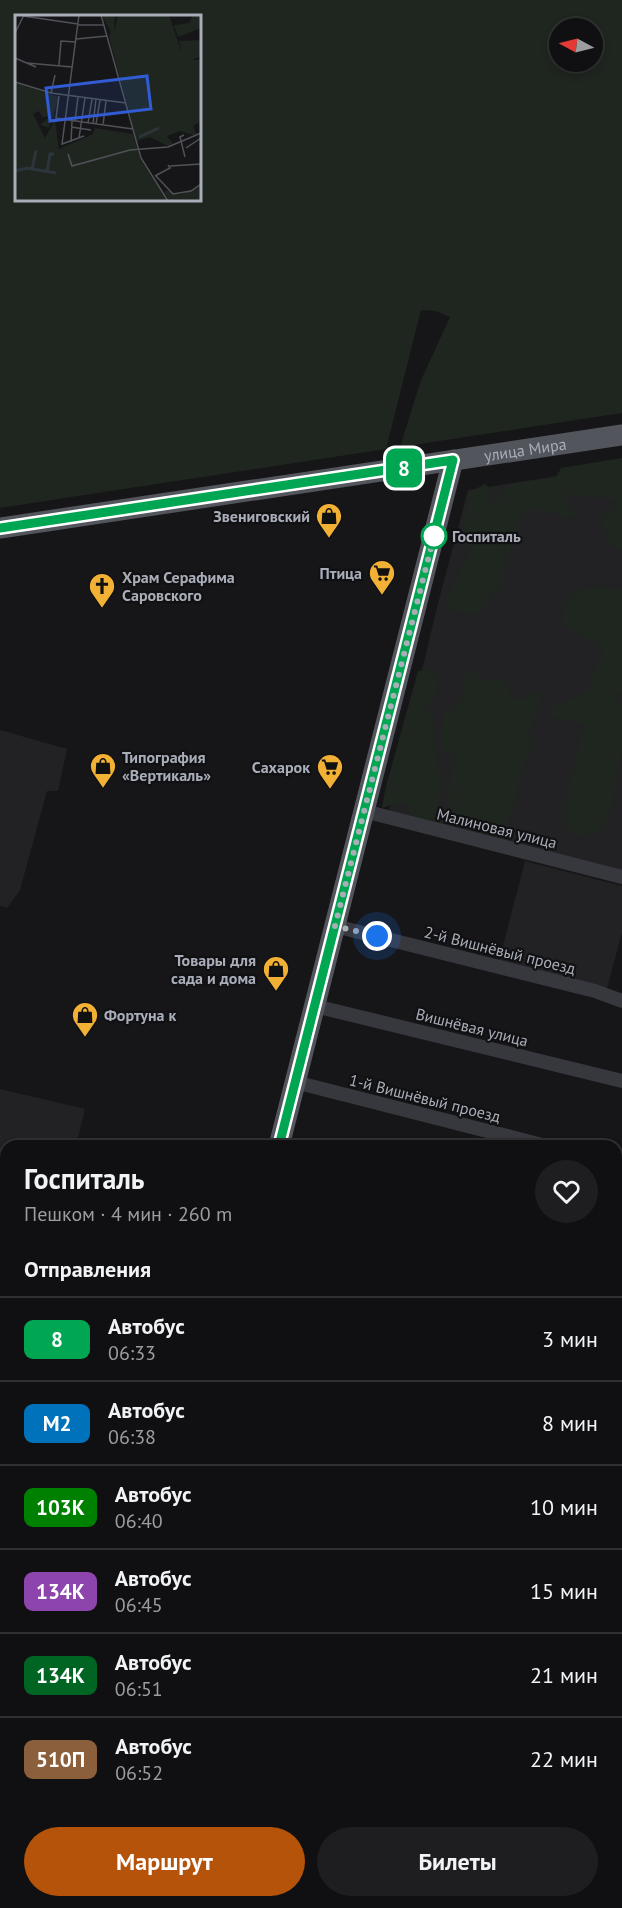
<!DOCTYPE html>
<html lang="ru">
<meta charset="utf-8">
<style>
:root{--surface:#101012;--page:#1e1e20;--text:#f1f3f6;--muted:#9c9d9f;--line:#303032;--accent:#b45309}
body{margin:0;font-family:"PT Sans",sans-serif;background:var(--page);color:var(--text);height:100vh;display:flex;flex-direction:column;font-size:22px;white-space:nowrap}
*{box-sizing:border-box;margin:0}
p{font-size:20px;color:var(--muted)}
.icon{flex:none;width:33px;height:33px;fill:none;stroke:currentColor;stroke-width:2;stroke-linecap:round;stroke-linejoin:round}
.map{position:relative;flex:1;overflow:hidden}
.side{position:absolute;left:0px;top:1140px;width:622px;height:768px;display:flex;flex-direction:column;background:var(--surface);border-radius:18px 18px 0 0;box-shadow:0 3px 9px #0003,0 0 0 2px var(--line)}
.side>*{flex:none}
.badge{padding:0 12px;border-radius:9px;font-size:21px;line-height:39px}
.needle{width:39px;rotate:277deg}
.controls{position:absolute;left:549px;top:18px;display:grid;gap:12px}
.controls a{display:grid;place-items:center;width:54px;height:54px;border-radius:50%;background:var(--surface);box-shadow:0 3px 9px #0003,0 0 0 2px var(--line);font-size:30px}
.you{position:absolute;width:30px;height:30px;margin:-15px;border:4px solid #fff;border-radius:50%;background:#1a73e8;box-shadow:0 0 0 9px #1a73e833}
.map>.badge{position:absolute;translate:-50% -50%;box-shadow:0 0 0 3px #fff}
h2{padding:0 24px;font-size:22px;line-height:54px}
.round{display:grid;place-items:center;flex:none;width:63px;height:63px;border-radius:32px;background:var(--page)}
.summary{display:flex;align-items:center;justify-content:space-between;height:102px;padding:0 24px}
h1{font-size:28px;font-weight:800;line-height:45px}
.button{display:flex;gap:12px;margin-top:auto;padding:12px 24px}
.button a{flex:1;height:69px;border-radius:36px;background:var(--accent);color:#fff;font-size:24px;font-weight:800;line-height:69px;text-align:center}
.button a+a{background:var(--page);color:var(--text)}
ul{padding:0;list-style:none}
li{display:flex;align-items:center;gap:18px;height:84px;padding:0 24px;border-top:2px solid var(--line)}
li div{flex:1}
li b{display:block;font-size:22px}
li em{font-style:normal}
li .badge{min-width:66px;font-weight:700;text-align:center}
.map>svg:first-child{display:block}
</style>
<div class="map">
<svg width="622" height="1908" viewBox="0 0 622 1908">
<rect width="100%" height="100%" fill="#161618"/>
<g fill="#222225">
<polygon points="622,466 622,873 389,811 436,611 468,490"/>
<polygon points="0,730 67,749 58,791 47,791 20,890 7,908 0,906"/>
<polygon points="525,861 622,886 622,932 607,989 499,961"/>
<polygon points="0,1089 85,1109 76,1146 6,1146 6,1242 0,1240"/>
</g>
<g fill="#1e261f" fill-rule="evenodd">
<path d="M0,0h622v413l-222,34 21,-67 29,-63 -14,-6 -15,-1 -35,139 -386,59zM16,16h184v184h-184zM560,28h32v34h-32z"/>
<path d="M622,458v93l-11,-5 -9,-22v-9l12,-2 1,-10 -7,-5 -38,-4 -4,8 8,7 2,6 -6,3c-16,-2 -33,-15 -47,-3l-20,53 1,16 -28,31 -28,-5 -3,-9 22,-44 2,-11 -7,-2 6,-51 17,-9 6,5 -2,17 6,-1 7,-14 7,-7 47,-7 5,-9z"/>
<path d="M607,587l15,2v104l-9,5 9,7v47l-13,65 -11,15 -17,4 -14,-4 -2,-26 19,-81 -33,-9 4,-10 33,-14 4,-15 12,-24 -7,-10 -11,-3 -23,-15c0,-33 14,-37 44,-38z"/>
<path d="M429,669l8,8 -1,17 -11,14 9,4c1,15 -1,29 2,43 4,25 11,23 1,50l10,9 4,15 -28,-7 -14,-7 -3,-12h-9l-15,5 3,-18 33,-119z"/>
<path d="M468,671l11,2 3,8 19,-4 7,9 4,13h13l8,-7 8,5 -11,33 1,17 -10,24 -8,38 -10,25c-17,6 -32,-1 -47,-9 -1,-9 -7,-17 -7,-24 -2,-15 6,-30 5,-45l-14,-8 2,-33 23,-18 -3,-14z"/>
<polygon points="617,1889 622,1891 622,1908 558,1908 560,1902 616,1902"/>
<polygon points="99,1902 544,1902 542,1908 96,1908"/>
</g>
<g fill="none" stroke-linecap="round" stroke-linejoin="round">
<g stroke="#37383d" stroke-width="14">
<polyline points="364,811 622,877"/>
<polyline points="335,926 595,991 622,1001"/>
<polyline points="315,1006 622,1081"/>
<polyline points="295,1082 546,1146"/>
<polyline points="616,1164 622,1166"/>
<polyline points="616,1293 622,1294"/>
<polyline points="616,1430 622,1432"/>
<polyline points="616,1663 622,1644"/>
<polyline points="0,1777 6,1776"/>
<polyline points="616,1785 622,1785"/>
</g>
<g stroke="#37383d" stroke-width="16">
<polyline points="0,1459 6,1460"/>
<polyline points="616,1623 622,1625"/>
</g>
<g stroke="#53555c" stroke-width="21">
<path id="s1" d="M0,528l622,-93"/>
<polyline points="279,1146 453,460"/>
<polyline points="65,1908 68,1902"/>
</g>
</g>
<g fill="none" stroke-linecap="round" stroke-linejoin="round">
<g stroke="#fff" stroke-width="14">
<polyline id="line" points="0,528 453,460 279,1146"/>
</g>
<use href="#line" stroke="#00a651" stroke-width="9"/>
<polyline stroke="#a8adb8" stroke-width="6" stroke-dasharray="0 10.8" points="377,936 335,926 434,536"/>
</g>
<defs>
<g id="shop-pin" transform="scale(1.35)"><path d="M0 17L-7.5 6A9.5 9.5 0 1 1 7.5 6Z" fill="#f2b134" stroke="#111113"/><path d="M-5-2.5h2.3a2.7 3.5 0 0 1 5.4 0H5L5.5 6h-11ZM-1.5-2.5h3a1.5 2.3 0 0 0-3 0Z" fill="#111"/></g>
<g id="supermarket-pin" transform="scale(1.35)"><path d="M0 17L-7.5 6A9.5 9.5 0 1 1 7.5 6Z" fill="#f2b134" stroke="#111113"/><path d="M-6-5.5h2.5l.6 2H6L4.5 2H-2.5L-4.4-4H-6ZM-1.5 3.2a1.3 1.3 0 1 0 .1 0ZM3 3.2a1.3 1.3 0 1 0 .1 0Z" fill="#111"/></g>
<g id="church-pin" transform="scale(1.35)"><path d="M0 17L-7.5 6A9.5 9.5 0 1 1 7.5 6Z" fill="#f2b134" stroke="#111113"/><path d="M-1.2-6h2.4v3.5h3.3v2.4h-3.3V6h-2.4V-.1h-3.3v-2.4h3.3Z" fill="#111"/></g>
</defs>
<g fill-rule="evenodd">
<use href="#shop-pin" x="329" y="516"/>
<use href="#supermarket-pin" x="382" y="573"/>
<use href="#church-pin" x="102" y="586"/>
<use href="#shop-pin" x="103" y="766"/>
<use href="#supermarket-pin" x="330" y="767"/>
<use href="#shop-pin" x="276" y="969"/>
<use href="#shop-pin" x="85" y="1015"/>
</g>
<circle fill="#fff" stroke="#00a651" stroke-width="3" cx="434" cy="536" r="12"/>
<g text-anchor="middle" stroke-width="4.5" stroke-linejoin="round" paint-order="stroke">
<g font-size="16" fill="#a8adb8" stroke="#111113">
<text dy="6" stroke="none"><textPath href="#s1" startOffset="531">улица Мира</textPath></text>
<text transform="translate(497 828) rotate(14)" y="6">Малиновая улица</text>
<text transform="translate(500 950) rotate(14)" y="6">2-й Вишнёвый проезд</text>
<text transform="translate(472 1027) rotate(14)" y="6">Вишнёвая улица</text>
<text transform="translate(425 1098) rotate(14)" y="6">1-й Вишнёвый проезд</text>
</g>
<g font-size="16" font-weight="bold" fill="#a8adb8" stroke="#111113" text-anchor="end">
<text x="310" y="522">Звениговский</text>
<text x="362" y="579">Птица</text>
<text x="122" y="583" text-anchor="start">Храм Серафима<tspan x="122" dy="18">Саровского</tspan></text>
<text x="122" y="763" text-anchor="start">Типография<tspan x="122" dy="18">«Вертикаль»</tspan></text>
<text x="310" y="773">Сахарок</text>
<text x="256" y="966">Товары для<tspan x="256" dy="18">сада и дома</tspan></text>
<text x="104" y="1021" text-anchor="start">Фортуна к</text>
</g>
<g font-size="16" font-weight="bold" fill="#a8adb8" stroke="#111113" text-anchor="start">
<text x="452" y="542">Госпиталь</text>
</g>
</g>
<g transform="translate(15 15)">
<rect width="186" height="186" fill="#161618"/>
<path d="M87,0h13l-1,17 4,-17h51l13,39 -3,-13 22,-1v16l-9,4h9v61l-8,5 4,10 -17,-5 -13,5 6,8 -5,2 -18,-9 -13,4 -28,-104 2,-5zM178,0h8v13l-23,9 -4,-12 15,-2zM0,68l44,14 -10,31 -9,-3 9,-8h-7l-3,-6 -6,3 12,24 10,-18 4,29 34,-15 2,-6 38,6 7,25 27,42h-152zM186,170v16h-31l-6,-9 4,-2 12,5z" fill="#1e261f"/>
<path fill="none" stroke="#2c353c" stroke-width="3" d="M124,122l20,-9M17,155l4,-20M0,156l12,-3 29,5M32,156l3,-17h4"/>
<path fill="none" stroke="#505258" stroke-width="1.5" d="M64,0l-17,129 22,-8M86,0l40,143 27,43M8,1l55,8M63,10h26M0,18l9,-18M61,24l31,-3M0,43l21,9M12,48l45,4M44,50l2,-24 15,1M0,67l36,11 75,10M36,78l4,-18M44,81l-3,22 47,7 3,-24M60,106l3,-24M73,108l4,-24M78,109l3,-25M81,109l4,-24M89,110l29,4M56,112l20,3M169,120l-4,2 5,20M64,123l6,-40M56,127l1,-21M171,133l15,-10M53,139l4,12 58,-16 38,-3 33,-14M155,151l31,-2M140,161l15,-8 -2,-3M141,161l17,18 18,-3 10,-7"/>
<path fill="#325cd3" fill-opacity="0.15" stroke="#325cd3" stroke-width="3" d="M132,61l4,33 -101,12 -4,-33z"/>
<rect width="186" height="186" fill="none" stroke="#a8adb8" stroke-width="3"/>
</g>
</svg>
<div class="controls">
<a><svg class="needle" viewBox="-14 -14 28 28"><path d="M0-13l5 13h-10z" fill="#e53935"/><path d="M0 13l5-13h-10z" fill="#9c9d9f"/></svg></a>
</div>
<div class="you" style="left:377px;top:936px"></div>
<b class="badge" style="left:404px;top:468px;background:#00a651;color:#fff">8</b>
<section class="side">
<div class="summary"><div><h1>Госпиталь</h1><p>Пешком · 4 мин · 260 m</p></div><a class="round"><svg class="icon" aria-label="heart" viewBox="0 0 24 24"><path d="M12 20l-8-8c-3-5 5-10 8-4 3-6 11-1 8 4z"/></svg></a></div>
<h2>Отправления</h2>
<ul>
<li><span class="badge" style="background:#00a651;color:#fff">8</span><div><b>Автобус</b><p>06:33</p></div><em>3 мин</em></li>
<li><span class="badge" style="background:#0072bc;color:#fff">М2</span><div><b>Автобус</b><p>06:38</p></div><em>8 мин</em></li>
<li><span class="badge" style="background:#008000;color:#fff">103К</span><div><b>Автобус</b><p>06:40</p></div><em>10 мин</em></li>
<li><span class="badge" style="background:#8e44ad;color:#fff">134К</span><div><b>Автобус</b><p>06:45</p></div><em>15 мин</em></li>
<li><span class="badge" style="background:#006423;color:#fff">134К</span><div><b>Автобус</b><p>06:51</p></div><em>21 мин</em></li>
<li><span class="badge" style="background:#8b5e3c;color:#fff">510П</span><div><b>Автобус</b><p>06:52</p></div><em>22 мин</em></li>
</ul>
<div class="button"><a>Маршрут</a><a>Билеты</a></div>
</section>
</div>
